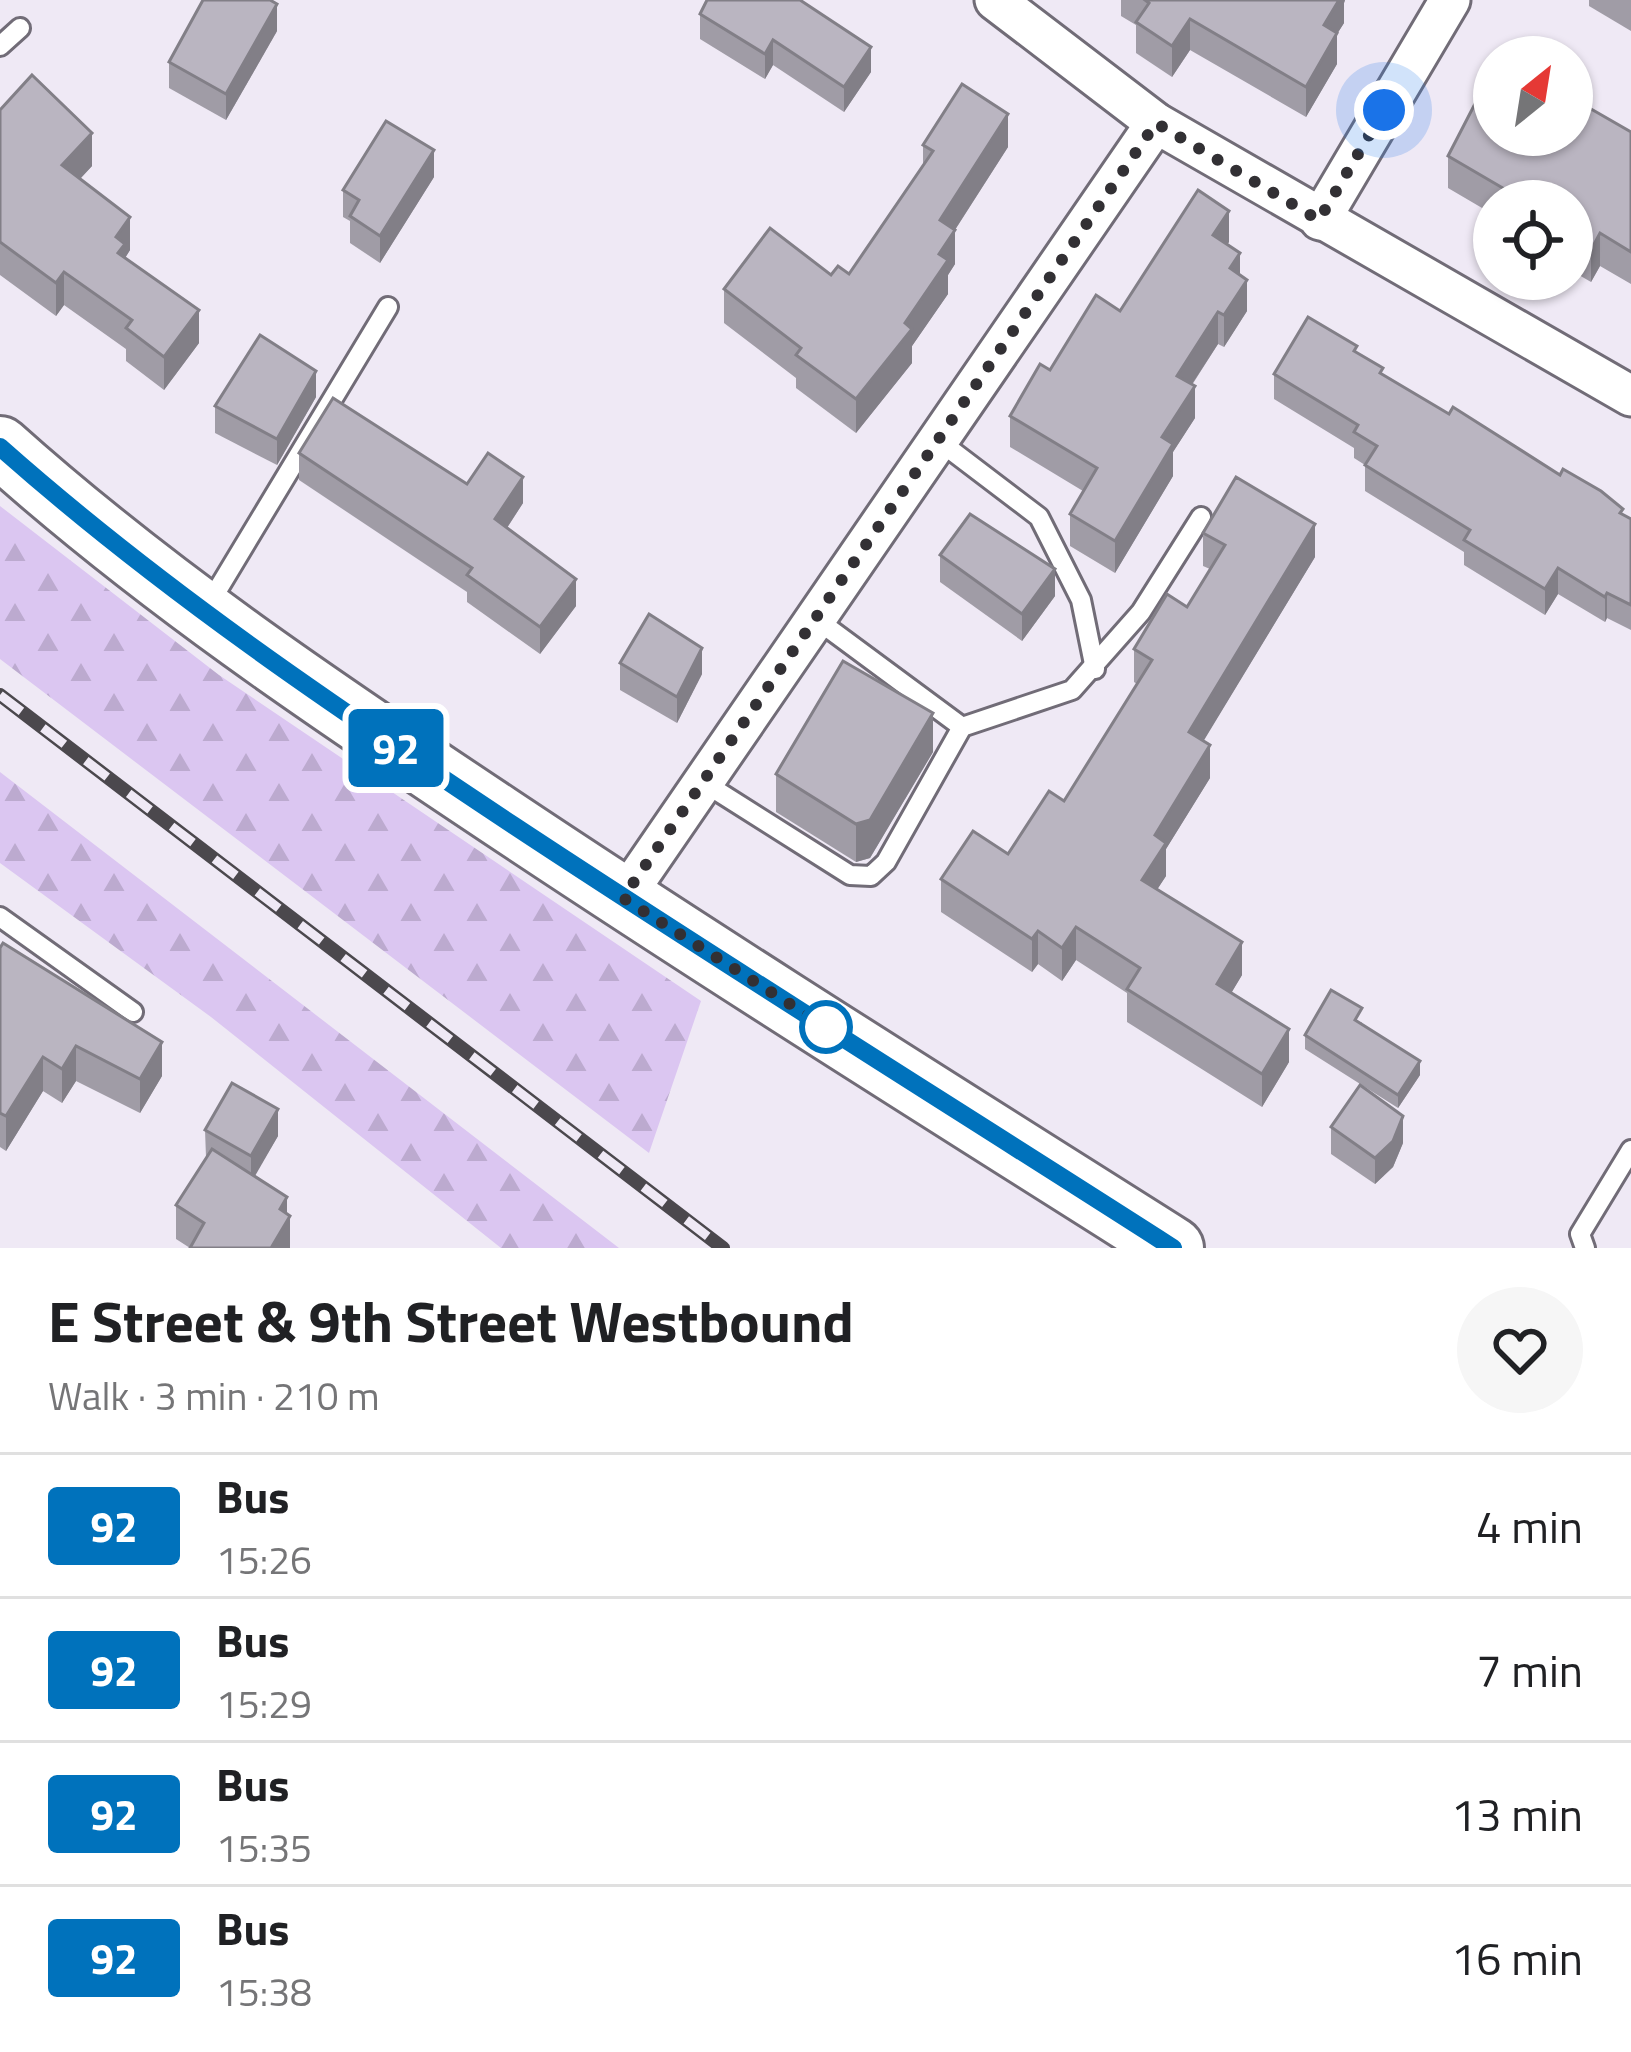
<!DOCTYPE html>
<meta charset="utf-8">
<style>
:root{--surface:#fff;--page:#f6f6f6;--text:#202124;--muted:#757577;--line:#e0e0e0}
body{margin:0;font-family:"Titillium Web",sans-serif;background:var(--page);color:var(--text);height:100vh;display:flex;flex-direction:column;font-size:45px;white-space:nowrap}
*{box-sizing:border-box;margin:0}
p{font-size:39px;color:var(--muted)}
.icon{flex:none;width:66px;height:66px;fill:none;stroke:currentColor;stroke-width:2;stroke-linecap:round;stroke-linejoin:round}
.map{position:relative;height:1248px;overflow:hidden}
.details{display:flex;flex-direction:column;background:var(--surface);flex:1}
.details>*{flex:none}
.badge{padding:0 24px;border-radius:9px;font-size:42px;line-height:78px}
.needle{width:78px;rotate:30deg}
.buttons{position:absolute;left:1473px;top:36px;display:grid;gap:24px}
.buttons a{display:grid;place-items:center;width:120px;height:120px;border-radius:50%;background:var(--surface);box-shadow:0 3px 9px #0004;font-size:60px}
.you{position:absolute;width:60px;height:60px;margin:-30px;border:9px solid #fff;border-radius:50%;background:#1a73e8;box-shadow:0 0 0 18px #1a73e833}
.map>.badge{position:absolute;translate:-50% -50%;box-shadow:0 0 0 6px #fff}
.round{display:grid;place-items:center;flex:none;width:126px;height:126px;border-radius:63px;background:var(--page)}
.summary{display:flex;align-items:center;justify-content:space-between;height:204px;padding:0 48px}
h1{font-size:57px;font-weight:700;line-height:90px}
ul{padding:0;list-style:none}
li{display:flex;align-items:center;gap:36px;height:144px;padding:0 48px;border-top:3px solid var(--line)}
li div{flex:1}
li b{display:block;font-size:45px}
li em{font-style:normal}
li .badge{min-width:132px;font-weight:700;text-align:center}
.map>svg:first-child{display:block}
</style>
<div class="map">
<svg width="1631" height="1248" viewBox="0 0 1631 1248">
<defs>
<pattern id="forest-firs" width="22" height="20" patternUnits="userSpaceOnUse" patternTransform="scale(3)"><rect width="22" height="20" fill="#dbc6f1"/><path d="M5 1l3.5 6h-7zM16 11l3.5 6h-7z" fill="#bcaacf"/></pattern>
</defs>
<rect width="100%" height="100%" fill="#efe9f5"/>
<g fill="url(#forest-firs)">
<polygon points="0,506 219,675 701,1001 649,1153 0,659"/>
<polygon points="0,772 619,1248 501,1248 211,1017 0,863"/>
</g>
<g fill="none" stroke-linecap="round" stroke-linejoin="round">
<g stroke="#716c77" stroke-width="24">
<g id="lane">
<polyline points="0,46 20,28"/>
<polyline points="939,441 1039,517 1081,600 1095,669"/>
<polyline points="209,604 388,307"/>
<polyline points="816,619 962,727"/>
<polyline points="703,782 850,875 871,876 886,862 962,727 1072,690 1141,612 1201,517"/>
<polyline points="0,917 133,1012"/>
<polyline points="1585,1248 1580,1234 1631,1150"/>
</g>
</g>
<g stroke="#716c77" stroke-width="45">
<g id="street">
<polyline points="995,0 1156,123 1631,396"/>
<polyline points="1320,220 1450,0"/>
<polyline points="623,899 1156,123"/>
</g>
</g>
<g stroke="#716c77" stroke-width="66">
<path id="primary" d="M0,447c155,139 325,253 498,368 222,148 449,290 675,433"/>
</g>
<use href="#lane" stroke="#fff" stroke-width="18"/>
<use href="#street" stroke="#fff" stroke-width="39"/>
<use href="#primary" stroke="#fff" stroke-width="60"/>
<g stroke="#4b484d" stroke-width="14">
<polyline id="rail" points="0,695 723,1248"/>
</g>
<use href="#rail" stroke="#efe9f5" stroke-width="9" stroke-dasharray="27" stroke-linecap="butt"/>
</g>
<g fill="#a09ca6">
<polygon points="1121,0 1345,0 1344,3 1344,23 1337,34 1337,64 1306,117 1190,50 1172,77 1136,53 1136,25 1121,16"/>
<polygon points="1589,0 1631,0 1631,31 1589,6"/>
<polygon points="700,14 871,72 844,112 773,65 765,79 700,39"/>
<polygon points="277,31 226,120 169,88 169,62"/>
<polygon points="1572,61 1582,99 1580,102 1631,132 1631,284 1600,266 1591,282 1572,271 1572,201 1494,201 1494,215 1448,188 1448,156 1494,135"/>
<polygon points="0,110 92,166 80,179 130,250 125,258 199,343 164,390 126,361 126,349 64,305 56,316 0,275"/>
<polygon points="923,145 1008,147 955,230 955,264 948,275 948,294 912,346 912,363 856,433 796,388 796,378 724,323 724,289 831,275 849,274 923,166"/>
<polygon points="434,177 380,263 350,243 350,221 343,217 343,190"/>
<polygon points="1229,242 1227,245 1247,311 1224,347 1218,344 1192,385 1195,418 1173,452 1173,476 1115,573 1070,546 1070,514 1083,491 1010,447 1010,416 1050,370 1120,311"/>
<polygon points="1357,352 1383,375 1631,519 1631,630 1607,618 1605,622 1558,594 1545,615 1464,565 1464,552 1365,491 1365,465 1354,458 1354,448 1274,399 1274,374"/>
<polygon points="316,397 277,465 215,433 215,406"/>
<polygon points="299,453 467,484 523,503 507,528 576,606 540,654 467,602 467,592 299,480"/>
<polygon points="1203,533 1315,557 1203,741 1210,778 1166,849 1166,876 1157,889 1242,975 1231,993 1289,1062 1262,1107 1127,1022 1127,993 1076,960 1062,981 1038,964 1032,972 941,912 941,879 1008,854 1064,801 1137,684 1134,682 1134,649 1187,607 1210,569 1203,566"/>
<polygon points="940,555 1055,596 1022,641 940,582"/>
<polygon points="620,663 702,674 677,723 620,690"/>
<polygon points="933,752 870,858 856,862 776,812 776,774"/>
<polygon points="0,948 162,1076 140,1113 76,1081 62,1103 43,1091 6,1151 0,1147"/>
<polygon points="1362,1022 1361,1024 1420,1075 1398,1108 1305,1049 1305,1035"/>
<polygon points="1331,1127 1403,1143 1393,1167 1375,1184 1331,1154"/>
<polygon points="205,1130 278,1136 254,1176 287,1213 290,1248 190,1248 176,1239 176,1205 206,1157"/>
</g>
<g fill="#827f87">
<polygon points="1336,0 1345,0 1344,3 1344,23 1337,34 1337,64 1306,117 1306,87 1324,25"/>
<polygon points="277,4 277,31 226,120 226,94"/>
<polygon points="1190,19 1190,50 1172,77 1172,46"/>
<polygon points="773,40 773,65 765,79 765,54"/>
<polygon points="871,47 871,72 844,112 844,87"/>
<polygon points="1582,67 1582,99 1572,116 1572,84"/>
<polygon points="1008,114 1008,147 940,253 940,220"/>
<polygon points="92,133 92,166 62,198 62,165"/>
<polygon points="434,150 434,177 380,263 380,236"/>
<polygon points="1229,211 1229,242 1213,267 1213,235"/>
<polygon points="130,217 130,250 125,258 125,277 116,237"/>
<polygon points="955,230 955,264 948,275 948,294 912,346 912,363 856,433 856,399 905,323 939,254"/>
<polygon points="1600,233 1600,266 1591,282 1591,250"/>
<polygon points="1240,253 1240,284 1230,268"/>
<polygon points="64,272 64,305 56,316 56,283"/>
<polygon points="1247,280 1247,311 1224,347 1224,315"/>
<polygon points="199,310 199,343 164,390 164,357"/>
<polygon points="1218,312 1218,344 1177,407 1177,376"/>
<polygon points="316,371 316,397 277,465 277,439"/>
<polygon points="1195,386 1195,418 1173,452 1173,476 1115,573 1115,541 1162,437"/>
<polygon points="523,477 523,503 495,546 495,519"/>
<polygon points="1315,524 1315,557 1189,765 1189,732"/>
<polygon points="1558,568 1558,594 1545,615 1545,589"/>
<polygon points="1055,569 1055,596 1022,641 1022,614"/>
<polygon points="576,579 576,606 540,654 540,627"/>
<polygon points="1607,593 1607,618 1605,622 1605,597"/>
<polygon points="702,648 702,674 677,723 677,697"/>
<polygon points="933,713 933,752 870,858 856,862 856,824"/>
<polygon points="1210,745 1210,778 1166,849 1166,876 1142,913 1142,880 1155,835"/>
<polygon points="1076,927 1076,960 1062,981 1062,948"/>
<polygon points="1038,931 1038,964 1032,972 1032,939"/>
<polygon points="1242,942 1242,975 1217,1017 1217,984"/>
<polygon points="1289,1029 1289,1062 1262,1107 1262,1074"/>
<polygon points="162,1042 162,1076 140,1113 140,1079"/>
<polygon points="76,1046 76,1081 62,1103 62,1069"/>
<polygon points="43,1057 43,1091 6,1151 6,1116"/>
<polygon points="1420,1061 1420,1075 1398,1108 1398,1095"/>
<polygon points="278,1109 278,1136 251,1183 251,1156"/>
<polygon points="1403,1116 1403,1143 1393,1167 1375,1184 1375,1158"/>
<polygon points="287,1197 287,1221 290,1216 290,1248 271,1248 280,1209"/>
</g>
<g fill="#bab5c1" stroke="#827f87" stroke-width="3">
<polygon points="203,0 270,0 277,4 226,94 169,62"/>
<polygon points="707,0 800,0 871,47 844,87 773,40 765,54 700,14"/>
<polygon points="1145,0 1339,0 1324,25 1337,33 1306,87 1190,19 1172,46 1136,22 1149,3"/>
<polygon points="1540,42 1565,57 1531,57"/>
<polygon points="1572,61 1582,67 1572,84"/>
<polygon points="1494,67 1494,135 1572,135 1572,98 1631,132 1631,252 1600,233 1591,250 1572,238 1572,201 1525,201 1448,156"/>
<polygon points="32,75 92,133 62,165 130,217 116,237 125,244 118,253 199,310 164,357 126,328 132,320 64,272 56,283 0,242 0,110"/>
<polygon points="962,84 1008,114 940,220 955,230 939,254 948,260 905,323 912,329 856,399 796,355 801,348 724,289 770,228 831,275 838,266 849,274 933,151 923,145"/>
<polygon points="386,121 434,150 380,236 350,216 359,200 343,190"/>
<polygon points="1198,190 1229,211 1213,235 1240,253 1230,268 1247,280 1224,315 1218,312 1177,376 1195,386 1162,437 1173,444 1115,541 1070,514 1097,468 1010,416 1040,364 1050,370 1096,295 1120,311"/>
<polygon points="1308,317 1357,346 1354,351 1383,368 1380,373 1449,414 1453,407 1560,475 1563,469 1601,491 1623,509 1620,513 1631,519 1631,605 1607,593 1605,597 1558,568 1545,589 1464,540 1470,530 1365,465 1377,446 1354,432 1358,425 1274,374"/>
<polygon points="260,335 316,371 277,439 215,406"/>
<polygon points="333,398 467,484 488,453 523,477 495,519 576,579 540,627 467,575 472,568 299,453"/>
<polygon points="1236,477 1315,524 1189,732 1210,745 1155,835 1166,843 1142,880 1242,942 1217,984 1289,1029 1262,1074 1127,989 1140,968 1076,927 1062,948 1038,931 1032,939 941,879 973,831 1008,854 1049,791 1064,801 1152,660 1134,649 1167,594 1187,607 1225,545 1203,533"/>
<polygon points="970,514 1055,569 1022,614 940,555"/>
<polygon points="649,614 702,648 677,697 620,663"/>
<polygon points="843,661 933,713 870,820 856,824 776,774"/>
<polygon points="3,943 162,1042 140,1079 76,1046 62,1069 43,1057 6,1116 0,1113 0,948"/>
<polygon points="1331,990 1362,1008 1355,1020 1420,1061 1398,1095 1305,1035"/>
<polygon points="232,1083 278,1109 251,1156 205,1130"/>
<polygon points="1360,1085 1403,1116 1393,1141 1375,1158 1331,1127"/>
<polygon points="212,1149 287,1197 280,1209 290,1216 271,1248 190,1248 204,1223 176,1205"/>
</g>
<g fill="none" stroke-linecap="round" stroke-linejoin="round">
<g stroke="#fff" stroke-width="27">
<path id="line" d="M0,447c160,142 335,260 513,378 218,144 440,282 660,423"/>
</g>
<use href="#line" stroke="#0072bc" stroke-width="18"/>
<polyline stroke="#323034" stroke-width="12" stroke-dasharray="0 21.6" points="826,1027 623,898 1156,123 1319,220 1384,110"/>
</g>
<circle fill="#fff" stroke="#0072bc" stroke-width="6" cx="826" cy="1027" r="24"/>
</svg>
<div class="buttons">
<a><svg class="needle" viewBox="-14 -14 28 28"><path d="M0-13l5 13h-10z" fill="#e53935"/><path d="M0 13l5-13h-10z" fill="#757577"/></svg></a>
<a><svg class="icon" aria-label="locate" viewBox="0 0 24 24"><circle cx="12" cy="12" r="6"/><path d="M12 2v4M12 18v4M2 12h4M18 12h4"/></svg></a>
</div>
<div class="you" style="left:1384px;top:110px"></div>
<b class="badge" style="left:396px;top:748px;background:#0072bc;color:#fff">92</b>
</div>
<section class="details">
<div class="summary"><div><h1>E Street &amp; 9th Street Westbound</h1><p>Walk · 3 min · 210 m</p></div><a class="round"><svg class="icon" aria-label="heart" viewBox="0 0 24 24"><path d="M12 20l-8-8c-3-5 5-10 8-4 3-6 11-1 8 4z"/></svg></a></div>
<ul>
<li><span class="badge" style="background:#0072bc;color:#fff">92</span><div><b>Bus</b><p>15:26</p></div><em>4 min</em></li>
<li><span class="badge" style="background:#0072bc;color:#fff">92</span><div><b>Bus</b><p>15:29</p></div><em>7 min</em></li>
<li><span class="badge" style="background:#0072bc;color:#fff">92</span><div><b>Bus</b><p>15:35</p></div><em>13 min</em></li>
<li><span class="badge" style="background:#0072bc;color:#fff">92</span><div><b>Bus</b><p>15:38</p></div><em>16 min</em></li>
</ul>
</section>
